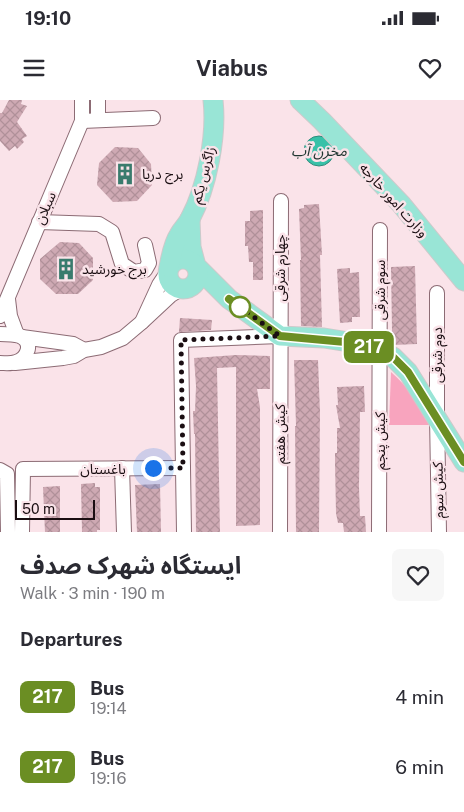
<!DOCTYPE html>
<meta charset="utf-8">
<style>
:root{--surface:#fff;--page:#f7f7f7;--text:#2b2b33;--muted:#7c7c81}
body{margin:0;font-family:"Public Sans","Noto Sans Arabic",sans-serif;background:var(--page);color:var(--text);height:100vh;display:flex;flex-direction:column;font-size:19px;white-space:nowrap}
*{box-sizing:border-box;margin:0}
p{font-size:16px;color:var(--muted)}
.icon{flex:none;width:28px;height:28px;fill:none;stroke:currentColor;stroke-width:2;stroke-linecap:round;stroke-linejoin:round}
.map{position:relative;height:432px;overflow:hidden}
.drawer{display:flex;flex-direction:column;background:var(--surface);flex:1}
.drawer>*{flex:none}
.badge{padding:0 10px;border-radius:8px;font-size:18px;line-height:32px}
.scale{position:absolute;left:15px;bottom:12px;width:80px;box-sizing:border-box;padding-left:5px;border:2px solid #1a0e12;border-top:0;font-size:14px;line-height:18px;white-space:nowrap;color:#1a0e12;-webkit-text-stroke:4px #fae3e9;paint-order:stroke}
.you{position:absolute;width:25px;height:25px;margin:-12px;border:4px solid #fff;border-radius:50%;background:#1a73e8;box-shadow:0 0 0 8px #1a73e833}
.map>.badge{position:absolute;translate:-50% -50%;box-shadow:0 0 0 2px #fff}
h2{padding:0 20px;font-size:19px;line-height:45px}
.round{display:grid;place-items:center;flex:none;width:52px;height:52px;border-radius:8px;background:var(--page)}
.overview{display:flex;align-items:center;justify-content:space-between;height:85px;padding:0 20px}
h1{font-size:24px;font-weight:700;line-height:38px}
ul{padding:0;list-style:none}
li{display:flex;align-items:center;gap:15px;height:70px;padding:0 20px}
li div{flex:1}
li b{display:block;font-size:19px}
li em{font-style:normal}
li .badge{min-width:55px;font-weight:700;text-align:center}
.status{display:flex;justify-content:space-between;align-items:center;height:35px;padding:0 25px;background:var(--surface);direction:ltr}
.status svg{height:14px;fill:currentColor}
header{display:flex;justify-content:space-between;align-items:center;height:65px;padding:0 20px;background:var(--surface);font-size:22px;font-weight:700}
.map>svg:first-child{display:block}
</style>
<div class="status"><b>19:10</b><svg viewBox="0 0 49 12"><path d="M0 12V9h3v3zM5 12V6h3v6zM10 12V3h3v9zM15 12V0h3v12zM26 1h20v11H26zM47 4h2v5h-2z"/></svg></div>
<header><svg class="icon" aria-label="menu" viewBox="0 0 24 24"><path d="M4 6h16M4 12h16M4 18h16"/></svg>Viabus<svg class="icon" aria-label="heart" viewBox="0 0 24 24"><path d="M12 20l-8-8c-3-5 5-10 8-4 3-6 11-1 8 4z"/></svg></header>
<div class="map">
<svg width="464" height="432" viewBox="0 0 464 432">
<defs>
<pattern id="building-cross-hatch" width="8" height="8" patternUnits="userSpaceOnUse" patternTransform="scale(1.25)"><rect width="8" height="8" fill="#cea9b3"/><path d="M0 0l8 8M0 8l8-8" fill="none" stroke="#b09099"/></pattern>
</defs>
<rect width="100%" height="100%" fill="#fae3e9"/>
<path fill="#f8a4be" d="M391,272c17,15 30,32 38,53h-40z"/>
<circle fill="#38c1a8" stroke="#2f8b7b" cx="319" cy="51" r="15"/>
<g fill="url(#building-cross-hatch)">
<polygon points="9,0 22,0 21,4 27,6 17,22 27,36 22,39 24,42 17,49 15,46 9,51 0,41 0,13 2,13"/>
<polygon points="115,47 138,48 151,64 152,85 137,101 113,102 97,85 99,63"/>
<polygon points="319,104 322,155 320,155 322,227 301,226 300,160 301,160 299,109 304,108 304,105"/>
<polygon points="263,110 263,180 253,180 253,162 249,162 248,146 245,146 245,121 250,121 250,111"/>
<polygon points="60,142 79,143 93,158 93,180 78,194 56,194 40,179 40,159"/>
<polygon points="415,166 417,244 394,245 392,231 391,167"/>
<polygon points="350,168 350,173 359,172 360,217 352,217 352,222 340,223 337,169"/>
<polygon points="180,218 212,220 211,230 179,232"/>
<polygon points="236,255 270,256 270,289 257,289 260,307 260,425 236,426 236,267 217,268 220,432 196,432 195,334 194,334 193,311 195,311 196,286 194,258"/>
<polygon points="294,260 318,260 320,312 319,432 296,432 295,326 296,326"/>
<polygon points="364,286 365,312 360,312 359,387 360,416 365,416 366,432 344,432 343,423 338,423 336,413 335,364 335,353 337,353 337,328 340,328 336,305 338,305 337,287"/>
<polygon points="95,383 95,387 100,387 100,430 97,430 97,432 82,432 81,384"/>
<polygon points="160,384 161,432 137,432 135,385"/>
<polygon points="60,386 60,432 45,432 43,387"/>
</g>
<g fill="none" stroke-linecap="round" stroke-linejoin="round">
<g stroke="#8c6b74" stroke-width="16">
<g id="minor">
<polyline points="98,20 98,0"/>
<polyline points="82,21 153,18"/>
<polyline points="39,122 99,124 112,132 122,164 134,172 145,170 149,163 145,145"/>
<polyline points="167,173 159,185 142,222 171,195 181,189"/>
<polyline points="437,193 437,317 439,432"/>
<polyline points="8,199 10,216 17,235"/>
<polyline points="0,216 82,21 82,0"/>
<path d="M0,234c6,0 14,0 20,2 14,6 8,22 -4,26 -5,2 -11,1 -16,1"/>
<polyline points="22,237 73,244 84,250"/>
<polyline points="15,263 63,258 74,256 84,250 101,247 123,238 142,222"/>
<polyline points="122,368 124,432"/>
<polyline points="0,370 7,374 8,432"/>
<polyline points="22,432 23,369 183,368"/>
<polyline points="184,432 181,240 280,236"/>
<polyline points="280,432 281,101"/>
<polyline points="379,432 380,130"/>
</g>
</g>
<g stroke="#cdcacb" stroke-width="21">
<g id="major">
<polyline points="300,0 322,21 401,104 464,181"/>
<polyline points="190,119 191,147 196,166 229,199 280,236 324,238 355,243 380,250 393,257 408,272 464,362"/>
<circle cx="183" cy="174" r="15"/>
<path d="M169,167c2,-10 4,-23 10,-32 3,-6 8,-10 11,-16 17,-32 27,-83 23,-119"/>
</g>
</g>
<use href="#minor" stroke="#fff" stroke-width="14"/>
<use href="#major" stroke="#99e5d6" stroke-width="19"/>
</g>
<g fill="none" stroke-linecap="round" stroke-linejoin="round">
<g stroke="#fff" stroke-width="11">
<polyline id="line" points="229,199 280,236 356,243 380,250 393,257 408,272 464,362"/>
</g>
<use href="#line" stroke="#6b8e23" stroke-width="8"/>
<polyline stroke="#1a0e12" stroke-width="5" stroke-dasharray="0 9" points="153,368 183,368 181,240 280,236 240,207"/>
</g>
<defs>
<g id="building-bare" transform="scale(1.725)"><path d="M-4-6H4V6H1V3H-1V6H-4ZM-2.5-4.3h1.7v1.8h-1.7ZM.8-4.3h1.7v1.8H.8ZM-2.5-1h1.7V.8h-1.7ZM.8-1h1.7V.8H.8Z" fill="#397b6d" stroke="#fae3e9" stroke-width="2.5" paint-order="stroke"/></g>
</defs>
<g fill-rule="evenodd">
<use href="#building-bare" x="125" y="74"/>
<use href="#building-bare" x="66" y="169"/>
</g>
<circle fill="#fff" stroke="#6b8e23" stroke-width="2.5" cx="240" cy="207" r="10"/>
<g text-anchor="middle" stroke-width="5" stroke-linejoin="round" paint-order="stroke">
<g font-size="14" fill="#1a0e12" stroke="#fae3e9" text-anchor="start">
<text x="142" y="79">برج دریا</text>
<text x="82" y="174">برج خورشید</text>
</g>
<g font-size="14" fill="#1a0e12" stroke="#fae3e9">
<text transform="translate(203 75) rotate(-75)" y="5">زاگرس یکم</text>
<text transform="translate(394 100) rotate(48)" y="5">وزارت امور خارجه</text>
<text transform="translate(45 108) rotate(-67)" y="5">سبلان</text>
<text transform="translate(280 168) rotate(-90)" y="5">چهارم شرقی</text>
<text transform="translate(380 190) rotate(-90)" y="5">سوم شرقی</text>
<text transform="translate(437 255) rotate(-90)" y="5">دوم شرقی</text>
<text transform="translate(280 334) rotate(-90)" y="5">کیش هفتم</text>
<text transform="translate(380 341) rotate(-90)" y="5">کیش پنجم</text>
<text x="103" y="374">باغستان</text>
<text transform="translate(438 390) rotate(-91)" y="5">کیش سوم</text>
</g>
<g font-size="15" font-style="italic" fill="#1f3530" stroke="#fae3e9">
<text x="319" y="56">مخزن آب</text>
</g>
</g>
</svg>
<div class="scale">50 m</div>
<div class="you" style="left:153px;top:368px"></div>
<b class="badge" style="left:369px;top:247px;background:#6b8e23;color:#fff">217</b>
</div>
<section class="drawer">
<div class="overview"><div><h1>ایستگاه شهرک صدف</h1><p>Walk · 3 min · 190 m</p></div><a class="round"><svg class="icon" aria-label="heart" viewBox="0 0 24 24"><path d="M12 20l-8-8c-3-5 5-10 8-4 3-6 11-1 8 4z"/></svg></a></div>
<h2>Departures</h2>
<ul>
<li><span class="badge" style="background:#6b8e23;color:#fff">217</span><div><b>Bus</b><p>19:14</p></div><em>4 min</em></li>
<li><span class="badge" style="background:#6b8e23;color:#fff">217</span><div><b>Bus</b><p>19:16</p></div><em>6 min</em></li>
</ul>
</section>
